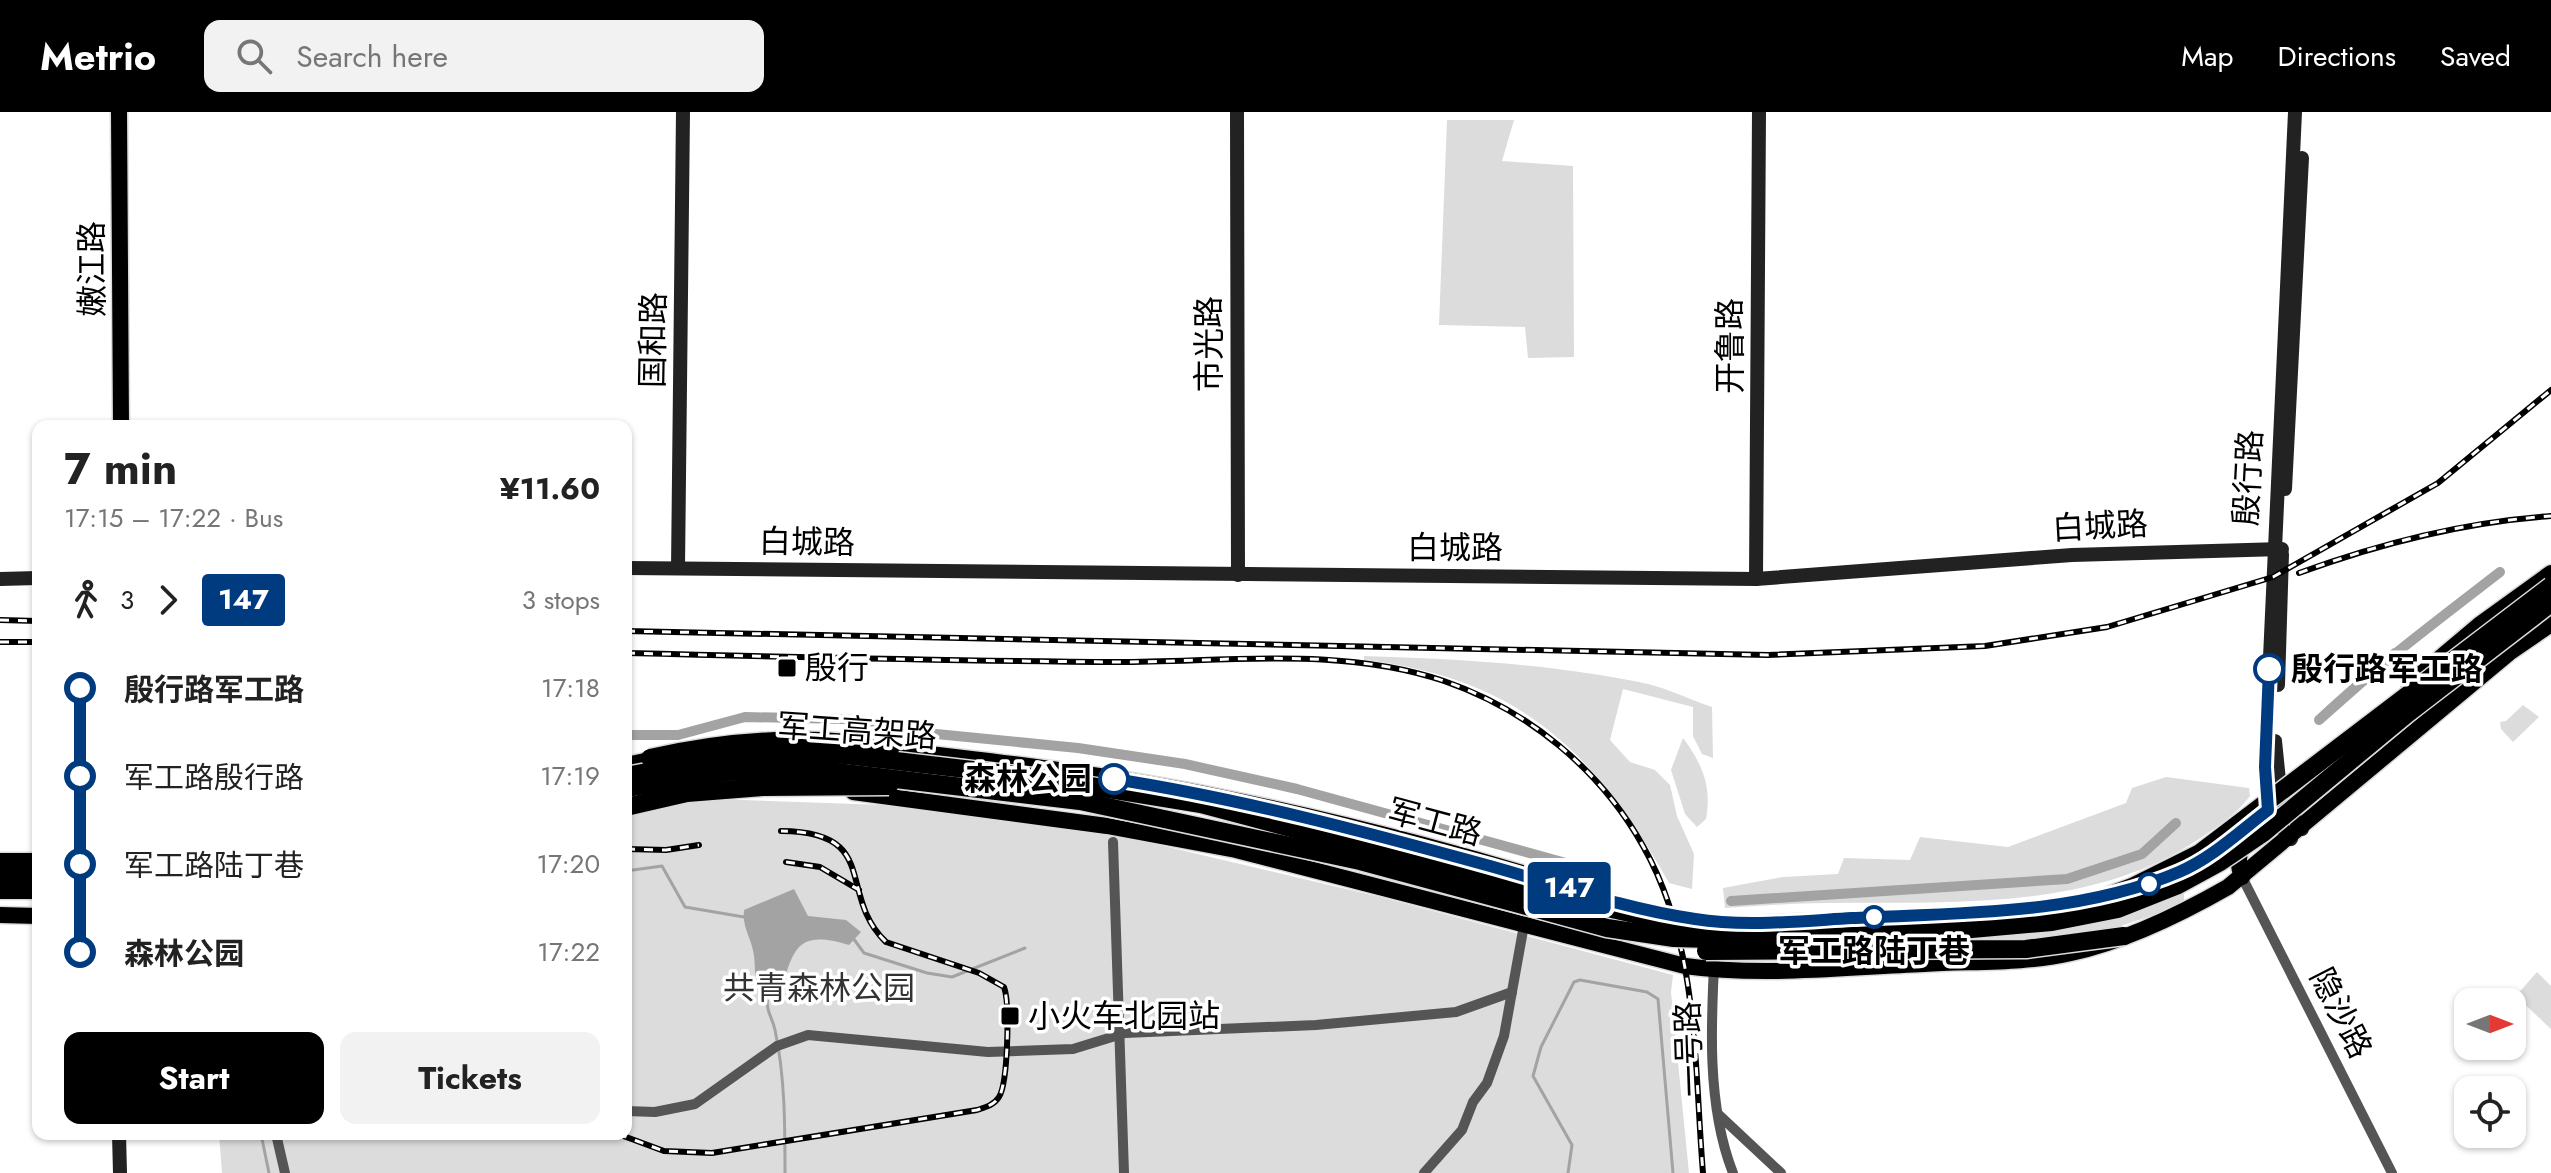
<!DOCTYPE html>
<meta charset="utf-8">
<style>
:root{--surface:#fff;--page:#f2f2f2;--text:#222;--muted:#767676;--accent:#000}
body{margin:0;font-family:Jost,"Noto Sans SC",sans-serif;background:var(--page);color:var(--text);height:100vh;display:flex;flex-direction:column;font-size:30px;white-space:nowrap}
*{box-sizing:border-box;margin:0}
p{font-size:26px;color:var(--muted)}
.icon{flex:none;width:44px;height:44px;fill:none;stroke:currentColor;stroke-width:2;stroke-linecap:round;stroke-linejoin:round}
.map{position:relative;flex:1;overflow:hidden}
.sheet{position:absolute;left:32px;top:308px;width:600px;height:720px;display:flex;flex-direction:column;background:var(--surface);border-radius:16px;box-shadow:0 2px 6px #0004}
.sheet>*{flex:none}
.badge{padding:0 16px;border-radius:6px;font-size:28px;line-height:52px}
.needle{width:52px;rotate:90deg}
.controls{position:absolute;left:2454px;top:876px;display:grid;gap:16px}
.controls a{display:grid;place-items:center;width:72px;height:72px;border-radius:16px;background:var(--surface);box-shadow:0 2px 6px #0004;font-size:40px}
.map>.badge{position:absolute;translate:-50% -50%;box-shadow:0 0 0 4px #fff}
.legs{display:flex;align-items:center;gap:12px;height:88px;padding:0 32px;font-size:26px}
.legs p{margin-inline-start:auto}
.headline{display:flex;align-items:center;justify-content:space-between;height:136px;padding:0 32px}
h1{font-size:44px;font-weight:700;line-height:60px}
.cta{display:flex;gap:16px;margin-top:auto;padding:16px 32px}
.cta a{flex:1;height:92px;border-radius:16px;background:var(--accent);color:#fff;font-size:32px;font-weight:700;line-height:92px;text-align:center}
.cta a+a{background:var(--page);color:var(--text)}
ul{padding:0 32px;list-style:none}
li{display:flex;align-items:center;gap:28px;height:88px;font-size:30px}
li i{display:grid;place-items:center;width:12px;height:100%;margin:0 10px;background:currentColor}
li i::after{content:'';width:20px;height:20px;margin:-10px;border:6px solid;border-radius:50%;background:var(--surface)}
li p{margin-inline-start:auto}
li:first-child i{background:linear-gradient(#0000 50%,currentColor 0)}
li:last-child i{background:linear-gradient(currentColor 50%,#0000 0)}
header{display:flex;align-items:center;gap:48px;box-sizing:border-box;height:112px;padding:0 40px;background:var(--accent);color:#fff}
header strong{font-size:38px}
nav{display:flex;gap:44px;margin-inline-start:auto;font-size:28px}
.search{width:560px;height:72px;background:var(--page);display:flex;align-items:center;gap:20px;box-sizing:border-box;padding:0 28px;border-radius:16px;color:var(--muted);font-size:30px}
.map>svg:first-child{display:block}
</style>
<header>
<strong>Metrio</strong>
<div class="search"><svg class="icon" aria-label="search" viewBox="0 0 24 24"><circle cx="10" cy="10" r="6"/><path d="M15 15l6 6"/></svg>Search here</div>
<nav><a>Map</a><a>Directions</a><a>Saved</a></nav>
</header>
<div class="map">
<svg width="2551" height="1061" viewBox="0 0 2551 1061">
<rect width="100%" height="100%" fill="#fff"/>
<g fill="#dcdcdc">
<polygon points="1447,8 1514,8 1502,49 1573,54 1574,245 1528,246 1525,215 1439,213"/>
<path d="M1364,544c95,3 191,8 284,28 21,5 43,16 64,23l1,51 -11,-4 -9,-18v-29l-70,-18 -13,51 20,22 25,8 15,15 7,31 17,38 -2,35 -23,-6c-74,-131 -149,-205 -305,-223z"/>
<polygon points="2523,593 2539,605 2513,630 2501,617 2500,610 2506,609"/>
<path d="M1683,626c19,26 29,48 23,81l-9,8 -12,-13 -14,-44z"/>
<path d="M2166,665l83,11 1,8c-14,19 -32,30 -51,43 -110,73 -245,62 -371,64 -34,0 -69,3 -103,5l-2,-20 60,-11 55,-3 6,-16 66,2 10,-23 88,10 118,-44 6,-15z"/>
<polygon points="686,686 884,693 1027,708 1121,724 1380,785 1673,863 1671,880 1689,1061 222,1061 219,1022 626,1022 626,701"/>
<path d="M2184,777v13c-137,63 -295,57 -443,60l-9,-6z"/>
<polygon points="2537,860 2551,874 2551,917 2516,884"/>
</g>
<path fill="#a3a3a3" d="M794,777l14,27 38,4 15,12 -12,13c-54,-16 -55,4 -70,51l-18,-1c-8,-17 -5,-22 -7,-39 -2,-18 -12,-27 -10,-46z"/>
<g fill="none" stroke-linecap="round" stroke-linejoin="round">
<g stroke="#a3a3a3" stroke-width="3">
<polyline points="626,759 662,754 685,795 744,805"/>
<polyline points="853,826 864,841 927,861 952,865 1025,836"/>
<path d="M768,883c-3,16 4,21 7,35 10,46 10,96 10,143"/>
<polyline points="261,1022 269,1061"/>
<polyline points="1568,1061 1572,1033 1533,964 1541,935 1574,870 1580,868 1647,880 1658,887 1673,1061"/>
</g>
<g stroke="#a3a3a3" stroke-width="10">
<path d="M2395,541l-76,67c57,-54 119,-100 181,-148"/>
<polyline points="626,623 678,623 745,605 843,607 878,610 926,621 1078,636 1185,652 1297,677 1584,756"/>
<polyline points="1731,789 2067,767 2142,742 2176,711"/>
</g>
<g stroke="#dbdbdb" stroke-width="19">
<g id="primary">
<polyline points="119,0 121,314"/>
<polyline points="2409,572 2479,513 2551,461"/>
<path d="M878,636c114,13 229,26 341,49 130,26 273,64 398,106"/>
<polyline points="626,653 664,645"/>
<path d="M853,680l254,34 129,24 449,116c78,11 160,1 239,-2 48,-3 100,0 147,-11 55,-12 108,-38 157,-66l281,-234 42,-29"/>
<polyline points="0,749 38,749"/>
<path d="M2242,765c-11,-28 9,-47 26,-67"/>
<polyline points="0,803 38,804"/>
</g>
</g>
<g stroke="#dbdbdb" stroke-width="21">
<g id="highway">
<polyline points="0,764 38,763"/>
<polyline points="0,778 38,778"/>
</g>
</g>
<g stroke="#555" stroke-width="10">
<polyline points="1113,730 1124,1061"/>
<polyline points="2242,765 2392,1061"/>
<path d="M1715,835c-4,72 -9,158 18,226"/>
<polyline points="626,999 655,1000 695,992 777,934 808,923 988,940 1073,937 1125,921 1316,913 1456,900 1512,880"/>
<polyline points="1719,1003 1781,1061"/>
<polyline points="276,1022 285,1061"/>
<polyline points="1424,1061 1462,1018 1473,990 1487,971 1504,924 1524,813"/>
</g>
<g stroke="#222" stroke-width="14">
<polyline points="1237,0 1238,463"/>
<polyline points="2285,377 2302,46"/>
<polyline points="626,456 1756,467 2072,443 2282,437"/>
<polyline points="678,456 683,0"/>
<polyline points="0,467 38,466"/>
<polyline points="1756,467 1759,0"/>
<polyline points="2278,573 2282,442"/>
<polyline points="2275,629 2281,688 2302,717"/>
<polyline points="2291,727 2268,698 2265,655 2295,0"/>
<polyline points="119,1022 120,1061"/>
</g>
<use href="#primary" stroke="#000" stroke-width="16"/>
<use href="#highway" stroke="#000" stroke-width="18"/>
<g stroke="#000" stroke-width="6">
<g id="rail">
<path d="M2299,461c82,-30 165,-51 252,-57"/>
<polyline points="0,508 38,509"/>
<polyline points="626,519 1768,543 1985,534 2107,515 2273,465 2438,371 2551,278"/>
<polyline points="0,530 38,530"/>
<path d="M626,541c164,4 328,8 492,9 108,0 222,-16 326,19 84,29 156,88 199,165 56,98 51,218 60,327"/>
<polyline points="626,737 666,738 699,733"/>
<polyline points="786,750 820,755 859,778"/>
<path d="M618,1022l46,17 48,2 265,-43c9,-3 17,-5 22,-13 9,-14 11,-94 5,-110l-25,-14 -93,-31c-50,-48 -4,-110 -105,-111"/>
</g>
</g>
<use href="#rail" stroke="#fff" stroke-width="3" stroke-dasharray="9" stroke-linecap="butt"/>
<g stroke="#dbdbdb" stroke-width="21" stroke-linecap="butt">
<g id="highway-bridge">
<path d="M650,646c80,-18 160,-24 240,-9"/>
<polyline points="626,664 732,644 787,641 845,643 1041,666 1201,692 1482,767 1673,811 1746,813 1973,805 2049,798 2097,788 2132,775 2200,741 2551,474"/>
<polyline points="626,676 725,660 820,658 1080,689 1360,749 1607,816 1674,826 1748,828 1938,820 2052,810 2118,797 2176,774 2220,750 2263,721 2408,601 2551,491"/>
<polyline points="626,695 687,681 763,675 889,674"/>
<polyline points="1706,839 2026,837 2124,824"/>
</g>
</g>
<use href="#highway-bridge" stroke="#000" stroke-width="18"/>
</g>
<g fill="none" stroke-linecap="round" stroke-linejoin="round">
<g stroke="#fff" stroke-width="18">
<path id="line-1" d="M1114,667c128,20 252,53 376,87 68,19 135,43 205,53 50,8 106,2 157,-1 107,-5 227,-3 327,-46 33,-14 60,-40 89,-62l-3,-43 4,-98"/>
</g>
<use href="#line-1" stroke="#003b80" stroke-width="12"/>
</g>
<g fill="#000" stroke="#fff" stroke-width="3">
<rect x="777" y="546" width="20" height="20" rx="4"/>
<rect x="1000" y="894" width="20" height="20" rx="4"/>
</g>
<g fill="#fff" stroke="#003b80" stroke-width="4">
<circle cx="2269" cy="557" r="14"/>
<circle cx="1114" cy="667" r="14"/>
<circle cx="2149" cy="772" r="10"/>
<circle cx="1874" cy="805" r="10"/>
</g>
<g text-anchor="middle" stroke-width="7" stroke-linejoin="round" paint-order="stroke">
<g font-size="32" fill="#000" stroke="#fff">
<text transform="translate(92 157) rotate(-90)" y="11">嫩江路</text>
<text transform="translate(653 228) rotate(-89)" y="11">国和路</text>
<text transform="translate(1209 232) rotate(-90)" y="11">市光路</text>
<text transform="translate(1730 234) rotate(-90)" y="11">开鲁路</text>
<text transform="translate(2248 366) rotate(-87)" y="11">殷行路</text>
<text transform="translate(2100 414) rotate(-3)" y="11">白城路</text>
<text transform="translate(807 430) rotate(1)" y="11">白城路</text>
<text x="1455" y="447">白城路</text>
<text transform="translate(857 619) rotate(4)" y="11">军工高架路</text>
<text transform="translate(1435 710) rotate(15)" y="11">军工路</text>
<text transform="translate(2341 901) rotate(63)" y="11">隐沙路</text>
<text transform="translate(1689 937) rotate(-92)" y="11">一号路</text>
</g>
<g font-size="32" fill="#000" stroke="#fff" text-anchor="start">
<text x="805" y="567">殷行</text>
<text x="1028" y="915">小火车北园站</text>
</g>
<g font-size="32" font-weight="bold" fill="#000" stroke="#fff" text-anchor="start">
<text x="2291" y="568">殷行路军工路</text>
<text x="1092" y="678" text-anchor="end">森林公园</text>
<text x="1874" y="850" text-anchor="middle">军工路陆丁巷</text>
</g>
<g font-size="32" fill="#333" stroke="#fff">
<text x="819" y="887">共青森林公园</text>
</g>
</g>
</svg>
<div class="controls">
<a><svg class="needle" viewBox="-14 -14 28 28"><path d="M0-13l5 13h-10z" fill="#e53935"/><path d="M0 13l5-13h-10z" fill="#767676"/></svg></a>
<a><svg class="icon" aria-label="locate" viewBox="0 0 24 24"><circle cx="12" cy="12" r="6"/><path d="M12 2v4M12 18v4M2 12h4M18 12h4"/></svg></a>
</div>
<b class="badge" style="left:1569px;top:776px;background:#003b80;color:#fff">147</b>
<section class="sheet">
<div class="headline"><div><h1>7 min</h1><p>17:15 – 17:22 · Bus</p></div><b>¥11.60</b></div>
<div class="legs"><svg class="icon" aria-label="walk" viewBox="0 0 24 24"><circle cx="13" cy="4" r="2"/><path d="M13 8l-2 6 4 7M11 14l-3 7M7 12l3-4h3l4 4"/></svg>3<svg class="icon" aria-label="forward" viewBox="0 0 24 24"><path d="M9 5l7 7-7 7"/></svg><b class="badge" style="background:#003b80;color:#fff">147</b><p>3 stops</p></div>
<ul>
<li><i style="color:#003b80"></i><b>殷行路军工路</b><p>17:18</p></li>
<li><i style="color:#003b80"></i><span>军工路殷行路</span><p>17:19</p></li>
<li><i style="color:#003b80"></i><span>军工路陆丁巷</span><p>17:20</p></li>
<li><i style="color:#003b80"></i><b>森林公园</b><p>17:22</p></li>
</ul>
<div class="cta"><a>Start</a><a>Tickets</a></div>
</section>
</div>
